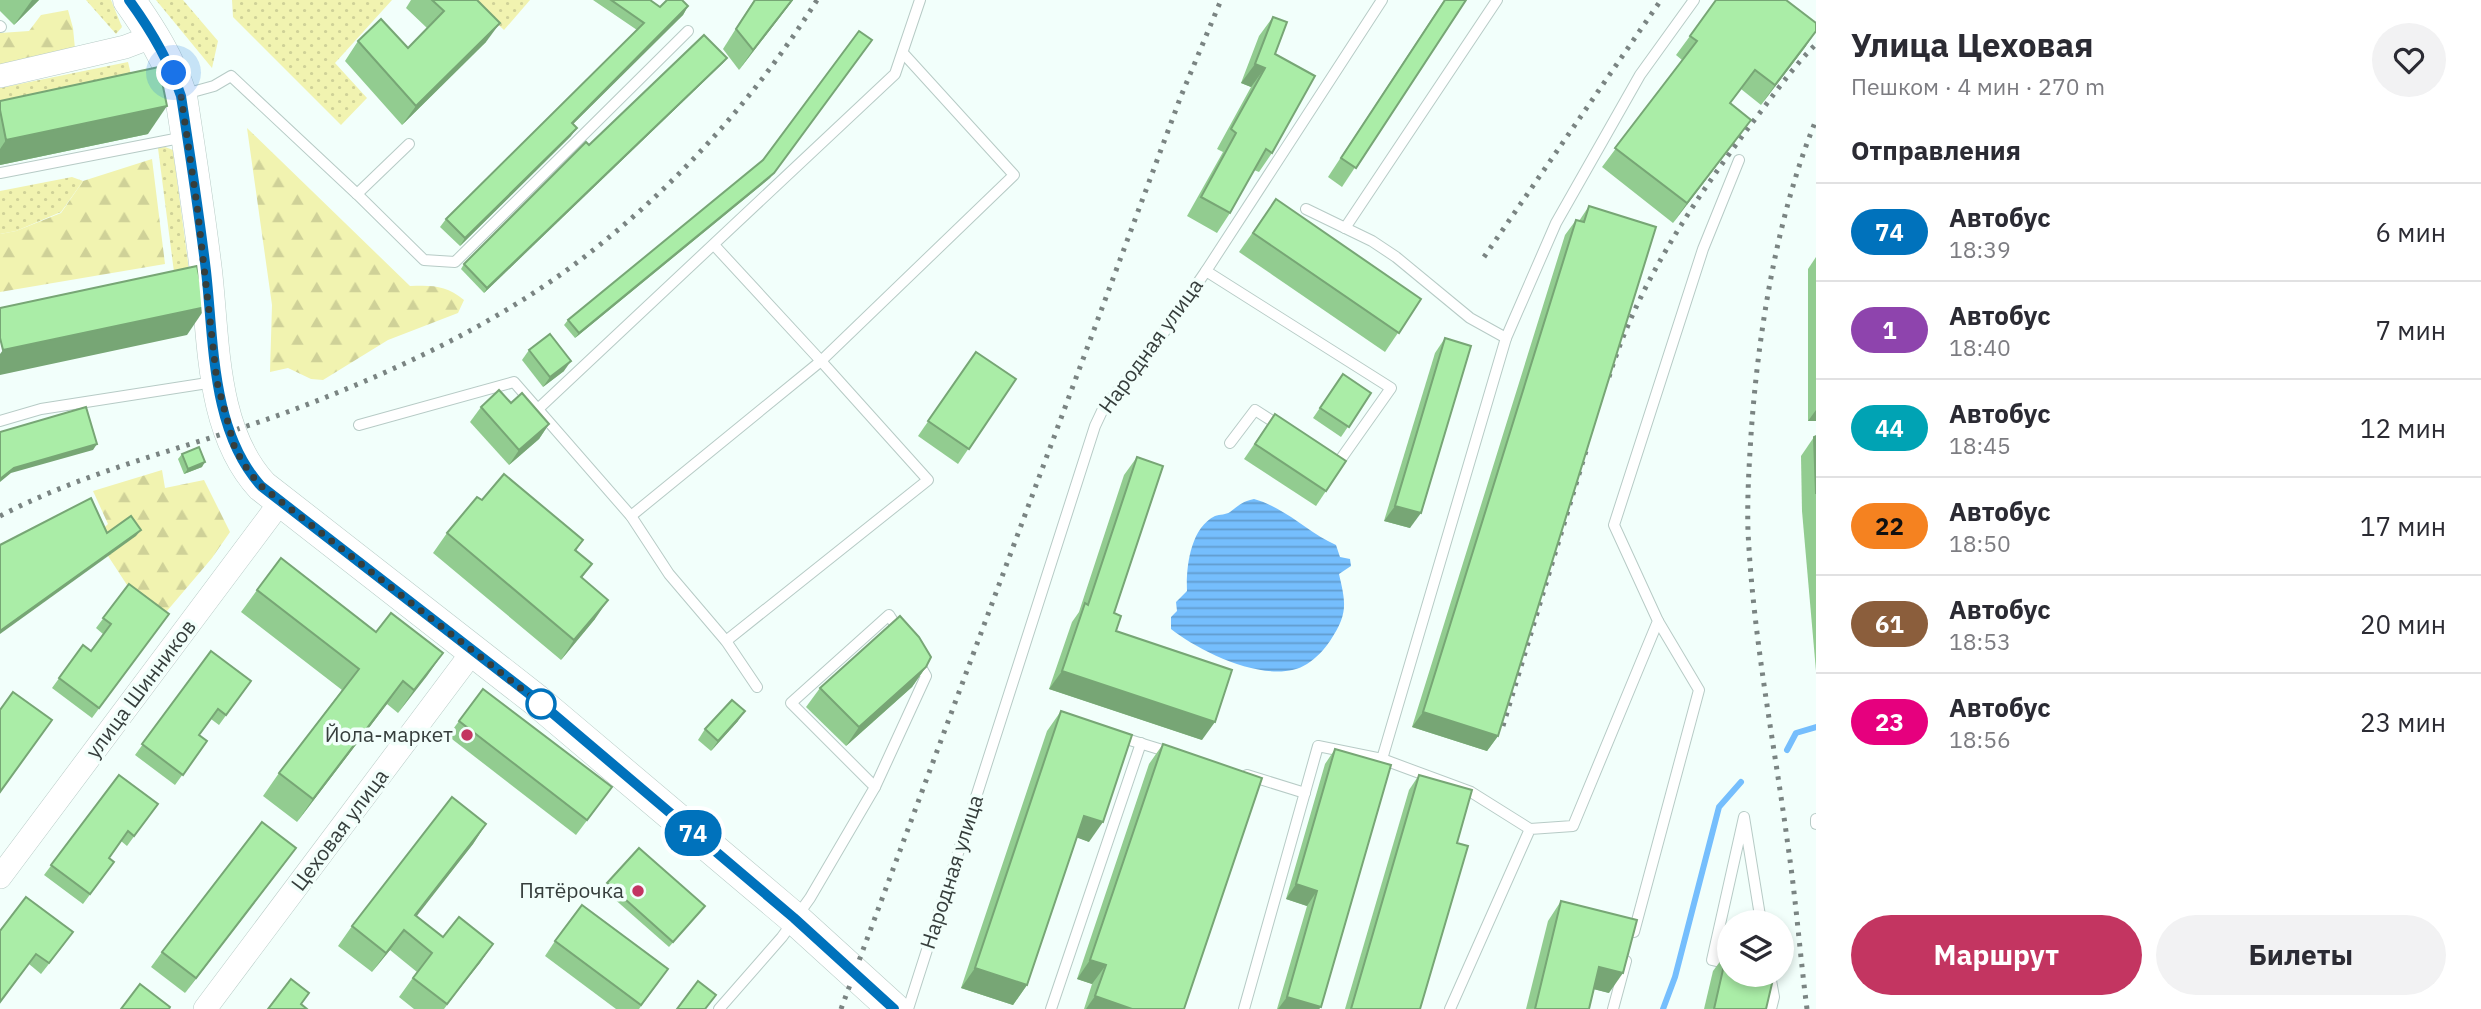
<!DOCTYPE html>
<html lang="ru">
<meta charset="utf-8">
<style>
:root{--surface:#fff;--page:#f2f2f3;--text:#2b2b33;--muted:#7c7c81;--line:#e1e1e2;--accent:#c33561}
body{margin:0;font-family:"IBM Plex Sans",sans-serif;background:var(--page);color:var(--text);height:100vh;display:flex;flex-direction:column;font-size:26px;white-space:nowrap}
*{box-sizing:border-box;margin:0}
p{font-size:23px;color:var(--muted)}
.icon{flex:none;width:38px;height:38px;fill:none;stroke:currentColor;stroke-width:2;stroke-linecap:round;stroke-linejoin:round}
.map{position:relative;flex:1;overflow:hidden}
.sheet{display:flex;flex-direction:column;background:var(--surface);width:665px}
.sheet>*{flex:none}
.badge{padding:0 14px;border-radius:23px;font-size:24px;line-height:46px}
.tools{position:absolute;left:1717px;top:910px;display:grid;gap:14px}
.tools a{display:grid;place-items:center;width:77px;height:77px;border-radius:50%;background:var(--surface);box-shadow:0 4px 10px #0003;font-size:35px}
.you{position:absolute;width:35px;height:35px;margin:-18px;border:5px solid #fff;border-radius:50%;background:#1a73e8;box-shadow:0 0 0 10px #1a73e833}
.map>.badge{position:absolute;translate:-50% -50%;box-shadow:0 0 0 4px #fff}
h2{padding:0 35px;font-size:26px;line-height:63px}
.round{display:grid;place-items:center;flex:none;width:74px;height:74px;border-radius:37px;background:var(--page)}
.headline{display:flex;align-items:center;justify-content:space-between;height:119px;padding:0 35px}
h1{font-size:33px;font-weight:700;line-height:52px}
.action{display:flex;gap:14px;margin-top:auto;padding:14px 35px}
.action a{flex:1;height:80px;border-radius:42px;background:var(--accent);color:#fff;font-size:28px;font-weight:700;line-height:80px;text-align:center}
.action a+a{background:var(--page);color:var(--text)}
ul{padding:0;list-style:none}
li{display:flex;align-items:center;gap:21px;height:98px;padding:0 35px;border-top:2px solid var(--line)}
li div{flex:1}
li b{display:block;font-size:26px}
li em{font-style:normal}
li .badge{min-width:77px;font-weight:700;text-align:center}
main{display:flex;flex:1;min-height:0}
.map>svg:first-child{display:block}
</style>
<main>
<div class="map">
<svg width="1816" height="1009" viewBox="0 0 1816 1009">
<defs>
<pattern id="grass-dots" width="8" height="8" patternUnits="userSpaceOnUse" patternTransform="scale(1.75)"><rect width="8" height="8" fill="#f1f3b0"/><path d="M2 2h.1M6 6h.1" fill="none" stroke="#cfd198" stroke-width="1.8" stroke-linecap="round"/></pattern>
<pattern id="forest-firs" width="22" height="20" patternUnits="userSpaceOnUse" patternTransform="scale(1.75)"><rect width="22" height="20" fill="#f1f3b0"/><path d="M5 1l3.5 6h-7zM16 11l3.5 6h-7z" fill="#cfd198"/></pattern>
<pattern id="water-rules" width="6" height="5" patternUnits="userSpaceOnUse" patternTransform="scale(1.75)"><rect width="6" height="5" fill="#75befd"/><path d="M0 2.5h6" fill="none" stroke="#619cce"/></pattern>
</defs>
<rect width="100%" height="100%" fill="#f2fffb"/>
<g fill="url(#grass-dots)">
<polygon points="86,0 111,0 122,27 116,34"/>
<polygon points="156,0 183,0 218,41 212,68"/>
<polygon points="232,0 392,0 335,63 367,98 341,125 233,17"/>
<polygon points="472,0 530,0 504,30"/>
<polygon points="128,62 133,83 0,110 0,88"/>
<polygon points="165,147 173,150 189,270 174,272 158,148"/>
<polygon points="72,177 83,181 61,212 16,231 0,234 0,191"/>
</g>
<g fill="url(#forest-firs)">
<polygon points="68,10 73,28 75,49 0,65 0,33 29,31 41,15"/>
<path d="M247,128l163,158c22,-1 36,-1 54,14l-6,13 -70,27 -65,40 -12,-1 -23,-11 -18,4 2,-67z"/>
<polygon points="152,159 165,264 0,292 0,234 16,231 61,213 83,181"/>
<polygon points="162,470 165,488 204,480 230,532 212,558 161,618 144,611 95,536 108,524 93,491"/>
</g>
<path fill="url(#water-rules)" d="M1254,499c32,9 53,33 82,46l4,12 10,2 1,7 -12,8c7,30 9,40 -9,67 -6,9 -14,17 -23,23 -36,23 -107,-12 -136,-35v-12l6,-6 -1,-9 11,-11c-1,-23 3,-63 28,-75 5,-2 11,-1 15,-4 11,-8 11,-10 24,-13z"/>
<g fill="none" stroke-linecap="round" stroke-linejoin="round">
<g stroke="#75befd" stroke-width="6">
<polyline points="1787,750 1796,733 1816,727"/>
<polyline points="1663,1009 1675,977 1719,807 1741,782"/>
</g>
<g stroke="#b7cbc6" stroke-width="12">
<g id="lane">
<polyline points="0,26 1,27"/>
<polyline points="185,94 214,86 231,76 357,194 424,260 455,262 688,31"/>
<polyline points="0,173 185,137"/>
<polyline points="357,194 409,144"/>
<polyline points="1306,209 1372,241 1396,257 1470,318 1506,338"/>
<polyline points="1345,228 1497,0"/>
<polyline points="1206,271 1382,0"/>
<polyline points="538,409 895,74 920,0"/>
<polyline points="0,421 41,409 214,382"/>
<polyline points="359,425 514,382 631,516 669,574 726,641 757,687"/>
<polyline points="1230,443 1255,410 1280,426"/>
<polyline points="631,516 821,361 714,245"/>
<polyline points="726,641 928,480 821,361 1014,175 903,53"/>
<polyline points="1120,737 1172,753"/>
<polyline points="1382,759 1471,792 1530,829"/>
<polyline points="1247,775 1305,793"/>
<polyline points="875,787 926,676 917,660"/>
<polyline points="1816,819 1816,824"/>
<polyline points="1634,932 1699,690 1658,621"/>
<polyline points="1729,964 1712,960 1744,817 1761,922"/>
<polyline points="1770,975 1774,997 1771,1009"/>
<polyline points="719,1009 782,937 810,898 875,787 791,703 889,615 901,634"/>
<polyline points="908,1009 1095,426 1103,409 1156,344 1206,271 1391,388 1338,463 1332,459"/>
<polyline points="1051,1009 1141,743"/>
<polyline points="1244,1009 1318,746 1382,759 1506,338 1556,223 1640,75 1694,0"/>
<polyline points="1450,1009 1530,829 1573,826 1658,621 1614,525 1703,249 1739,160"/>
<polyline points="1613,1009 1626,961"/>
</g>
</g>
<g stroke="#b7cbc6" stroke-width="24">
<g id="street">
<polyline points="0,76 125,47 154,36"/>
<polyline points="0,877 282,500"/>
<polyline points="205,1009 474,650"/>
</g>
</g>
<g stroke="#b7cbc6" stroke-width="33">
<path id="secondary" d="M129,0c22,31 40,60 52,96 9,58 18,117 25,175 8,70 5,160 56,215l274,214 258,218 100,91"/>
</g>
<use href="#lane" stroke="#fff" stroke-width="10"/>
<use href="#street" stroke="#fff" stroke-width="23"/>
<use href="#secondary" stroke="#fff" stroke-width="32"/>
<g stroke="#7a8482" stroke-width="5" stroke-dasharray="3.5 7" stroke-linecap="butt">
<polyline points="1484,257 1661,0"/>
<path d="M1609,377c28,-92 86,-178 143,-254 21,-27 40,-55 64,-79"/>
<path d="M0,516c96,-50 198,-70 298,-108 98,-37 198,-84 281,-147 94,-71 176,-162 238,-261"/>
<polyline points="1503,726 1586,451"/>
<polyline points="841,1009 1181,96 1221,0"/>
<path d="M1807,1009c-7,-54 -11,-109 -19,-163 -14,-105 -35,-209 -40,-315 -1,-32 1,-64 3,-96 7,-102 26,-220 65,-315"/>
</g>
</g>
<g fill="#92cc90">
<polygon points="0,0 39,0 14,25 0,11"/>
<polygon points="411,0 477,0 486,42 402,125 345,61 358,41 408,48 427,28 406,8"/>
<polygon points="593,0 650,0 660,7 688,6 683,15 573,124 571,136 460,246 440,227 446,219 637,30"/>
<polygon points="754,0 793,0 739,70 723,49"/>
<polygon points="1444,0 1466,0 1342,187 1328,177"/>
<polygon points="1273,17 1275,54 1272,153 1259,172 1254,170 1230,213 1217,233 1187,216 1223,152 1217,149 1251,87 1241,83 1259,36"/>
<polygon points="1690,36 1806,46 1761,105 1741,89 1730,104 1751,120 1673,223 1602,167 1682,60 1676,55"/>
<polygon points="727,58 723,63 484,293 461,269 464,264"/>
<polygon points="0,101 148,134 0,165"/>
<polygon points="770,178 575,338 564,325 568,320"/>
<polygon points="1276,199 1421,299 1385,352 1239,252"/>
<polygon points="1589,206 1498,736 1487,751 1412,727 1565,235 1576,220 1579,221"/>
<polygon points="1816,257 1816,421 1808,421 1808,269"/>
<polygon points="1445,338 1410,528 1384,521 1435,353"/>
<polygon points="529,350 564,371 543,387 522,360"/>
<polygon points="976,352 1016,379 958,464 918,436"/>
<polygon points="1343,374 1371,393 1341,437 1313,418"/>
<polygon points="511,403 549,424 539,439 509,465 470,422 481,407"/>
<polygon points="1275,414 1326,491 1316,506 1244,459"/>
<polygon points="1816,436 1816,671 1802,511 1801,456 1814,437"/>
<polygon points="182,454 202,467 184,474 178,459"/>
<polygon points="1137,457 1114,613 1116,631 1202,740 1049,689 1072,622 1079,612 1124,475"/>
<polygon points="482,500 583,540 576,551 592,564 582,578 595,619 561,660 433,553 447,533"/>
<polygon points="129,584 169,614 92,718 52,688 83,645 91,651 103,634 96,628"/>
<polygon points="257,590 376,632 443,653 398,713 387,704 297,822 263,796 279,773 342,690 241,612"/>
<polygon points="211,651 251,681 219,725 211,719 199,735 207,741 175,785 135,755"/>
<polygon points="926,667 912,687 846,746 806,707 820,688"/>
<polygon points="1061,711 1089,842 1077,837 1027,985 1013,1005 961,988 1047,731"/>
<polygon points="459,721 601,802 576,835 448,736"/>
<polygon points="738,721 711,751 698,740 705,729"/>
<polygon points="1163,744 1184,1009 1084,1009 1092,984 1077,979 1149,764"/>
<polygon points="1335,749 1321,1007 1319,1009 1277,1009 1307,906 1286,899 1325,764"/>
<polygon points="119,775 158,804 127,846 121,841 109,858 114,862 83,904 44,875"/>
<polygon points="1419,775 1457,843 1420,1009 1345,1009 1409,790"/>
<polygon points="486,824 473,844 416,916 443,937 493,944 444,1009 414,1009 399,997 417,972 390,950 372,972 338,946 352,926"/>
<polygon points="296,848 185,993 151,967 162,952"/>
<polygon points="607,883 705,906 669,947 603,889"/>
<polygon points="1561,901 1609,993 1594,989 1589,1009 1526,1009 1548,921"/>
<polygon points="0,931 66,942 41,974 29,964"/>
<polygon points="555,941 668,969 639,1009 616,1009 545,956"/>
<polygon points="1727,952 1766,1009 1704,1009 1713,971"/>
</g>
<g fill="#77a675">
<polygon points="32,0 39,0 14,25"/>
<polygon points="792,0 793,0 739,70 753,50"/>
<polygon points="688,6 683,15 566,131 572,123"/>
<polygon points="500,23 486,42 402,125 416,106"/>
<polygon points="1816,31 1806,46 1761,105 1775,85"/>
<polygon points="872,40 770,178 575,338 579,333 774,173"/>
<polygon points="727,58 723,63 484,293 487,288"/>
<polygon points="1255,64 1265,68 1251,87 1241,83"/>
<polygon points="167,106 148,134 0,165 0,149 6,140"/>
<polygon points="1751,120 1737,139 1673,223 1687,203"/>
<polygon points="577,128 571,136 460,246 465,238"/>
<polygon points="206,307 187,335 0,375 0,354 3,350"/>
<polygon points="571,361 564,371 543,387 550,377"/>
<polygon points="1816,410 1816,421 1808,421"/>
<polygon points="549,424 539,439 509,465 519,450"/>
<polygon points="97,444 93,450 11,473 0,482 0,479 14,468"/>
<polygon points="205,462 202,467 184,474 188,469"/>
<polygon points="1395,506 1421,513 1410,528 1384,521"/>
<polygon points="141,530 136,536 0,634 0,631"/>
<polygon points="608,600 595,619 561,660 574,640"/>
<polygon points="443,653 427,676 398,713 414,690"/>
<polygon points="926,667 912,687 846,746 859,727"/>
<polygon points="1062,671 1215,722 1202,740 1049,689"/>
<polygon points="403,681 387,704 297,822 313,799"/>
<polygon points="745,711 738,721 711,751 718,741"/>
<polygon points="1423,712 1498,736 1487,751 1412,727"/>
<polygon points="1084,816 1103,822 1089,842 1070,835"/>
<polygon points="486,824 473,844 402,935 415,915"/>
<polygon points="296,848 285,863 185,993 196,978"/>
<polygon points="1296,884 1317,891 1307,906 1286,899"/>
<polygon points="404,930 390,950 372,972 386,953"/>
<polygon points="493,944 480,963 443,1009 447,1004"/>
<polygon points="1090,960 1106,965 1092,984 1077,979"/>
<polygon points="1599,967 1623,973 1609,993 1585,987"/>
<polygon points="975,968 1027,985 1013,1005 961,988"/>
<polygon points="1095,996 1132,1009 1086,1009"/>
<polygon points="1287,997 1321,1007 1319,1009 1278,1009"/>
</g>
<g fill="#aaeda7" stroke="#77a675" stroke-width="2">
<polygon points="432,0 477,0 500,23 416,106 358,41 381,19 408,48 444,11"/>
<polygon points="611,0 650,0 660,7 667,0 682,0 688,6 572,123 577,128 465,238 446,219 644,23"/>
<polygon points="755,0 792,0 753,50 736,29"/>
<polygon points="1445,0 1466,0 1356,168 1341,158"/>
<polygon points="1716,0 1786,0 1816,23 1816,31 1775,85 1755,70 1730,103 1751,120 1687,203 1615,148 1697,41 1690,36"/>
<polygon points="1273,17 1287,22 1275,54 1315,76 1272,153 1266,149 1230,213 1201,197 1236,133 1231,129 1265,68 1255,64"/>
<polygon points="859,31 872,40 774,173 579,333 568,320 763,160"/>
<polygon points="704,35 727,58 487,288 464,264 586,142 589,145"/>
<polygon points="159,67 167,106 6,140 0,110 0,101"/>
<polygon points="1276,199 1421,299 1399,333 1253,233"/>
<polygon points="1589,206 1656,227 1498,736 1423,712 1576,220 1584,222"/>
<polygon points="197,266 206,307 3,350 0,338 0,308"/>
<polygon points="550,334 571,361 550,377 529,350"/>
<polygon points="1445,338 1471,346 1421,513 1395,506"/>
<polygon points="976,352 1016,379 969,449 928,421"/>
<polygon points="1343,374 1371,393 1349,427 1320,408"/>
<polygon points="499,390 511,403 522,393 549,424 519,450 481,407"/>
<polygon points="86,407 97,444 14,468 0,479 0,432"/>
<polygon points="1275,414 1346,461 1326,491 1255,444"/>
<polygon points="1816,436 1816,494 1814,437"/>
<polygon points="199,447 205,462 188,469 182,454"/>
<polygon points="1137,457 1163,466 1114,613 1121,616 1116,631 1232,670 1215,722 1062,671 1085,603 1088,605"/>
<polygon points="504,474 583,540 575,550 592,564 581,577 608,600 574,640 447,533 477,497 482,500"/>
<polygon points="91,498 107,533 131,516 141,530 0,631 0,545"/>
<polygon points="281,558 376,632 391,613 443,653 414,690 403,681 313,799 279,773 359,669 257,590"/>
<polygon points="129,584 169,614 99,708 59,678 83,645 91,651 111,624 103,618"/>
<polygon points="900,616 919,637 931,657 926,667 859,727 820,688"/>
<polygon points="211,651 251,681 226,715 218,709 199,735 207,741 183,775 142,744"/>
<polygon points="483,689 612,787 587,820 459,721"/>
<polygon points="13,692 52,720 0,792 0,710"/>
<polygon points="732,700 745,711 718,741 705,729"/>
<polygon points="1061,711 1132,735 1103,822 1084,816 1027,985 975,968"/>
<polygon points="1163,744 1262,778 1184,1009 1132,1009 1095,996 1106,965 1090,960"/>
<polygon points="1335,749 1391,765 1321,1007 1287,997 1317,891 1296,884"/>
<polygon points="119,775 158,804 134,836 128,831 109,858 114,862 90,894 51,865"/>
<polygon points="1419,775 1472,790 1457,843 1468,846 1420,1009 1351,1009"/>
<polygon points="452,797 486,824 415,915 443,937 459,917 493,944 447,1004 413,978 432,953 404,930 386,953 352,926"/>
<polygon points="262,822 296,848 196,978 162,952"/>
<polygon points="639,848 705,906 673,942 607,883"/>
<polygon points="26,897 73,932 49,963 36,954 0,1002 0,931"/>
<polygon points="1561,901 1637,920 1623,973 1599,967 1589,1009 1535,1009"/>
<polygon points="582,905 668,969 641,1005 555,941"/>
<polygon points="1727,952 1729,952 1729,975 1774,975 1766,1009 1714,1009"/>
<polygon points="291,979 309,993 301,1004 307,1009 268,1009"/>
<polygon points="698,981 716,995 705,1009 677,1009"/>
<polygon points="140,984 170,1007 169,1009 121,1009"/>
</g>
<g fill="none" stroke-linecap="round" stroke-linejoin="round">
<g stroke="#fff" stroke-width="16">
<path id="line" d="M129,0c22,30 40,60 52,96 9,58 18,117 25,175 8,70 5,160 55,215l276,214 257,218 100,91"/>
</g>
<use href="#line" stroke="#0072bc" stroke-width="10"/>
<polyline stroke="#363e3c" stroke-width="7" stroke-dasharray="0 12.6" points="174,73 181,96 197,205 217,382 235,449 249,472 261,486 541,704"/>
</g>
<circle fill="#fff" stroke="#0072bc" stroke-width="3.5" cx="541" cy="704" r="14"/>
<g fill="#c33561" stroke="#f2fffb" stroke-width="2.5">
<circle cx="467" cy="735" r="7"/>
<circle cx="638" cy="891" r="7"/>
</g>
<g text-anchor="middle" stroke-width="7" stroke-linejoin="round" paint-order="stroke">
<g font-size="21" fill="#363e3c" stroke="#f2fffb">
<text transform="translate(1151 346) rotate(-54)" y="7">Народная улица</text>
<text transform="translate(141 689) rotate(-53)" y="7">улица Шинников</text>
<text transform="translate(340 830) rotate(-53)" y="7">Цеховая улица</text>
<text transform="translate(952 872) rotate(-72)" y="7">Народная улица</text>
</g>
<g font-size="21" fill="#363e3c" stroke="#f2fffb" text-anchor="end">
<text x="453" y="742">Йола-маркет</text>
<text x="624" y="898">Пятёрочка</text>
</g>
</g>
</svg>
<div class="tools">
<a><svg class="icon" aria-label="layers" viewBox="0 0 24 24"><path d="M12 4l9 5-9 5-9-5zM3 14l9 5 9-5"/></svg></a>
</div>
<div class="you" style="left:174px;top:73px"></div>
<b class="badge" style="left:693px;top:833px;background:#0072bc;color:#fff">74</b>
</div>
<section class="sheet">
<div class="headline"><div><h1>Улица Цеховая</h1><p>Пешком · 4 мин · 270 m</p></div><a class="round"><svg class="icon" aria-label="heart" viewBox="0 0 24 24"><path d="M12 20l-8-8c-3-5 5-10 8-4 3-6 11-1 8 4z"/></svg></a></div>
<h2>Отправления</h2>
<ul>
<li><span class="badge" style="background:#0072bc;color:#fff">74</span><div><b>Автобус</b><p>18:39</p></div><em>6 мин</em></li>
<li><span class="badge" style="background:#8e44ad;color:#fff">1</span><div><b>Автобус</b><p>18:40</p></div><em>7 мин</em></li>
<li><span class="badge" style="background:#00a3b4;color:#fff">44</span><div><b>Автобус</b><p>18:45</p></div><em>12 мин</em></li>
<li><span class="badge" style="background:#f58220;color:#111">22</span><div><b>Автобус</b><p>18:50</p></div><em>17 мин</em></li>
<li><span class="badge" style="background:#8b5e3c;color:#fff">61</span><div><b>Автобус</b><p>18:53</p></div><em>20 мин</em></li>
<li><span class="badge" style="background:#e6007e;color:#fff">23</span><div><b>Автобус</b><p>18:56</p></div><em>23 мин</em></li>
</ul>
<div class="action"><a>Маршрут</a><a>Билеты</a></div>
</section>
</main>
